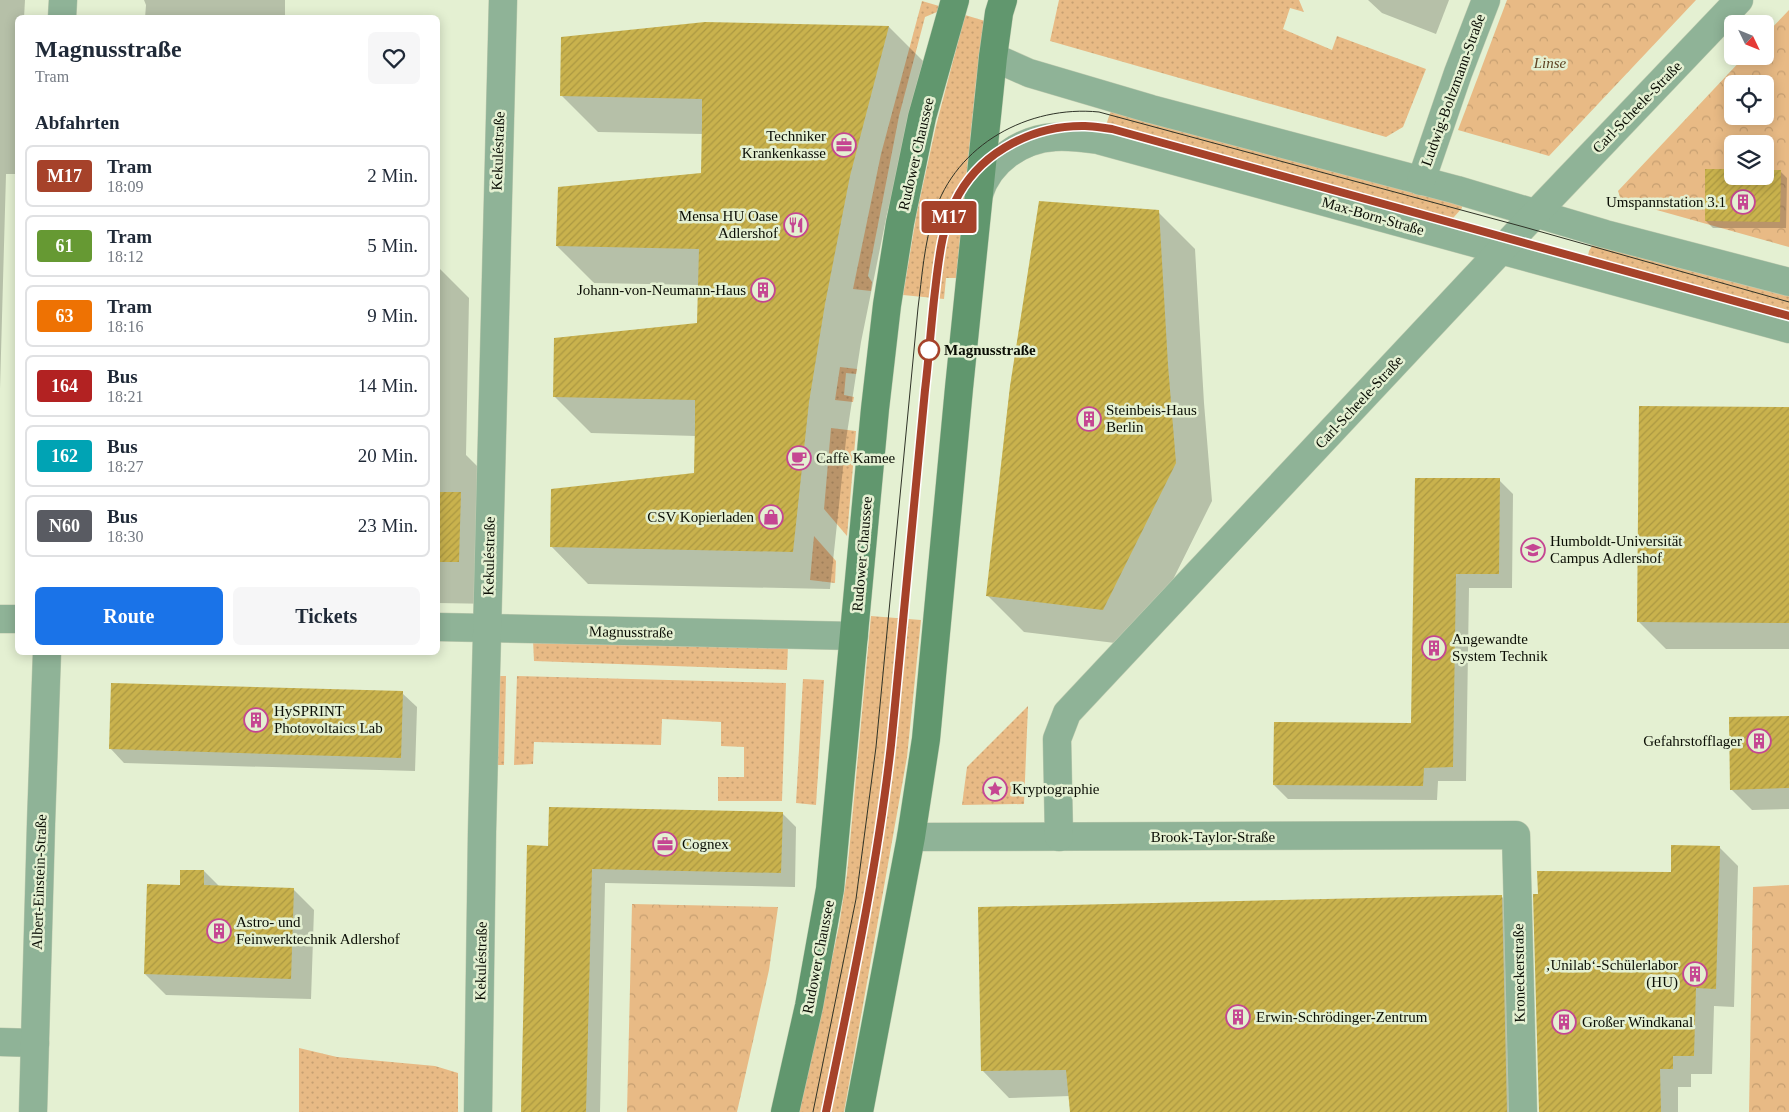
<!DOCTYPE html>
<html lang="de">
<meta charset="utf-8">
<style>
:root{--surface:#fff;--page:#f6f6f7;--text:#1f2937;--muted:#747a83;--line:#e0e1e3;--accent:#1a73e8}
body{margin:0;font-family:"Times New Roman",serif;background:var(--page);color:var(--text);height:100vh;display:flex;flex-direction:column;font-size:19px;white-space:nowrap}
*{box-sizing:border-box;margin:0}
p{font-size:16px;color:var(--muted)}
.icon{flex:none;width:28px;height:28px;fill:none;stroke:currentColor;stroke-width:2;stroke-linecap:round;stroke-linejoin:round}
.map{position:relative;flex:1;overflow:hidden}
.side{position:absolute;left:15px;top:15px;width:425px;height:640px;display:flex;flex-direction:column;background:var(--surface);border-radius:8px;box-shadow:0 2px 12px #0003}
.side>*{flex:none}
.badge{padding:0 10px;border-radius:4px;font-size:18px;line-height:32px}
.needle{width:32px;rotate:133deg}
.tools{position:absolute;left:1724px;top:15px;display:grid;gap:10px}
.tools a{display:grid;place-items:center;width:50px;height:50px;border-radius:8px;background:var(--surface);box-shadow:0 2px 12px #0003;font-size:25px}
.map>.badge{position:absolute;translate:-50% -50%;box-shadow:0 0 0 2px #fff}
h2{padding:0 20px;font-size:19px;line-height:45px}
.round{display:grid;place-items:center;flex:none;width:52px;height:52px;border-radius:8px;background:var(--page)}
.overview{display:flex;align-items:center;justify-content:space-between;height:85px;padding:0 20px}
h1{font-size:24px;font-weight:800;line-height:38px}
.button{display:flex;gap:10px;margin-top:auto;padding:10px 20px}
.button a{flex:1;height:58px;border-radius:8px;background:var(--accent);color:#fff;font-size:20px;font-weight:800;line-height:58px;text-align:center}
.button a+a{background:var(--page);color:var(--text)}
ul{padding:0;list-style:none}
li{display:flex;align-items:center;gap:15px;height:62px;margin:0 10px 8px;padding:0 10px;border:2px solid var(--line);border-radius:8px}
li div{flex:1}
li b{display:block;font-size:19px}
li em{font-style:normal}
li .badge{min-width:55px;font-weight:700;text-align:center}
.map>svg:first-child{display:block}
</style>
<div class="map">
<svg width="1789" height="1112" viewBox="0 0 1789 1112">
<defs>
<pattern id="grass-dots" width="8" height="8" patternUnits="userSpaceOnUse" patternTransform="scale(1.25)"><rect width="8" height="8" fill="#e8ba85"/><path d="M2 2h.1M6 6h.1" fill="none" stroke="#c69f71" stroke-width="1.8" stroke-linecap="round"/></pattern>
<pattern id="forest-crowns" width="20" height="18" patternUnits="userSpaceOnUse" patternTransform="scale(1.25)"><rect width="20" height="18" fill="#e8ba85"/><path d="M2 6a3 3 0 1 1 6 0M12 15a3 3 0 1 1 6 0" fill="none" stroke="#c69f71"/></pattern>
<pattern id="building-hatch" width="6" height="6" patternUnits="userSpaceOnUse" patternTransform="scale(1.25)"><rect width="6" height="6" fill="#c9b24d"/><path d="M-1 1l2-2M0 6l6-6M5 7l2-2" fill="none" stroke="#ab9842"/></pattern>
</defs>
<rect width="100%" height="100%" fill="#e4f0d2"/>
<g fill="url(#grass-dots)">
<polygon points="1059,0 1299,0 1304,12 1290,8 1283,29 1332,50 1337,36 1426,69 1403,127 1386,137 1050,41"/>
<polygon points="922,1 939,6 937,12 925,17 899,116 868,276 872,282 871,291 853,289 881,154"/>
<polygon points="965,15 985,21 976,82 956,278 946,278 944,299 903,295 917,212 936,126"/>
<polygon points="1112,108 1462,204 1462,208 1446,226 1110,133 1106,125"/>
<polygon points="1596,239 1789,292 1789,321 1586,265 1589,251"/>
<polygon points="840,367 857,369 856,374 846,373 844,395 854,397 853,402 835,400"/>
<polygon points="831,428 856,431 847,536 824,509"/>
<polygon points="814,536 836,561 835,583 810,580"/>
<polygon points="871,616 921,620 907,757 844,1112 799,1112 839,926 847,874"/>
<polygon points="533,640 788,645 787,670 534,661"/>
<polygon points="499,676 506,676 504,765 496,765"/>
<polygon points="517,676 786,683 782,801 718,801 718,777 744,777 744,747 721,746 721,722 662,719 661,745 534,742 533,764 514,765"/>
<polygon points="803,679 824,680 816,805 796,803"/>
<polygon points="1028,706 1024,804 962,805 967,767"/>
<polygon points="299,1048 337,1057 435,1066 458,1073 458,1112 299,1112"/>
</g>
<g fill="url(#forest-crowns)" fill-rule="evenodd">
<polygon points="1507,0 1696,0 1549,156 1458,130"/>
<path d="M1789,10v237l-168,-47 -3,-9 127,-135h20v-21zM1732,84h33v32h-33zM1732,144h33v32h-33z"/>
<polygon points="1789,885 1789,1112 1749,1112 1753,887"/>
<polygon points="632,904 778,907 769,970 737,1112 627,1112"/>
</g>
<g fill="#0003">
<polygon points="0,0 25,0 24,18 18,18 18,174 6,174 0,389"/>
<polygon points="144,0 285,0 285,18 145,18 146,5"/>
<polygon points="1368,0 1449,0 1436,34 1382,13"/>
<polygon points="705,23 889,27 926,64 887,214 861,342 846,440 830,589 588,584 551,546 695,474 696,436 591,433 554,396 698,324 699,285 594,283 557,246 702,174 703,134 598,132 561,95"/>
<polygon points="438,116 440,119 438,251"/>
<polygon points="1706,170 1732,171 1732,176 1765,176 1765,171 1780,171 1787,178 1786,228 1713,228 1706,221"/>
<polygon points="1158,212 1195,249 1204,403 1212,501 1140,646 1024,632 987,595"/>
<polygon points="438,267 469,298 466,455 493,482 496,604 438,603"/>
<polygon points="1789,408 1789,649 1666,649 1639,622"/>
<polygon points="1416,479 1499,480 1513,494 1512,588 1469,588 1466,781 1438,781 1437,800 1288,799 1274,785 1412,725"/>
<polygon points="402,693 417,707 415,771 124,763 110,748"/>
<polygon points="1789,718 1789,809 1752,810 1731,789"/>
<polygon points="782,813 796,827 795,887 605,883 600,1112 522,1112 549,847"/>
<polygon points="1719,847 1738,866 1734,1007 1714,1006 1712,1074 1691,1074 1691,1087 1678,1087 1678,1112 1540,1112 1672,874"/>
<polygon points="204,871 220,887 293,889 314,910 311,999 166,995 145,974 181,886"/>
<polygon points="1501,896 1528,923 1533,1112 1071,1112 1070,1096 1009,1098 982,1070"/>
</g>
<g fill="url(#building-hatch)">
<polygon points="705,22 889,26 850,176 825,304 809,402 793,552 550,547 551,489 694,473 695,425 695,400 553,397 554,338 697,323 699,249 556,246 558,187 701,173 702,123 702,99 560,96 561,37"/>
<polygon points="1705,169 1732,169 1732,176 1765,176 1765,170 1781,170 1780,222 1705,221"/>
<polygon points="1039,201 1159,210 1168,365 1176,463 1103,610 986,596 1010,386"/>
<polygon points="1639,406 1789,407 1789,623 1637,622"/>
<polygon points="1415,478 1500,478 1499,574 1456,574 1453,767 1424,768 1423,786 1273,785 1274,722 1411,723"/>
<polygon points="438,492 461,492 459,562 438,562"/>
<polygon points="111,683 403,691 401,758 109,749"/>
<polygon points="1789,716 1789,788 1730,790 1729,717"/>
<polygon points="549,807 783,812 781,873 592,869 586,1112 521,1112 527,845 548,846"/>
<polygon points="1671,845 1720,846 1716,989 1696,988 1694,1056 1673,1056 1673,1069 1660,1069 1661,1112 1539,1112 1533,894 1538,894 1537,871 1671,872"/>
<polygon points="180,870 204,870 204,885 294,888 291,979 144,974 147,884 180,885"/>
<polygon points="1502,895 1507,1112 1070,1112 1066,1070 981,1071 978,907"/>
</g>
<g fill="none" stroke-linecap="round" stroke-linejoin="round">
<g stroke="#c1ccb1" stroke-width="29">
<g id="street">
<polyline points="62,18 63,0"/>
<polyline points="993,57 1029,73 1151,109 1457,190 1605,234 1789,282"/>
<polyline points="1421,181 1458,73 1486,0"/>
<path d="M979,194c10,-33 42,-55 76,-57 14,-1 29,1 43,3l691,189"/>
<polyline points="0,619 18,619"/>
<polyline points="438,627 854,636"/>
<polyline points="911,837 1516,835 1523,1112"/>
<polyline points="1059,837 1057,739 1067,713 1535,214 1739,0"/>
<polyline points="0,1042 35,1043"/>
<polyline points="33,1112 41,824 47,652"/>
<polyline points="478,1112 482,832 503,0"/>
</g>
</g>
<g stroke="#c1ccb1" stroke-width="29">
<g id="secondary">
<polyline points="785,1112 809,1006 830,889 875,409 887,305 900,223 922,117 955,0"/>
<polyline points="859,1112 911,837 926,739 959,388 993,57 999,13 1003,0"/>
</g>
</g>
<use href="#street" stroke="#8fb397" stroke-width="28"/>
<use href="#secondary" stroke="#61976e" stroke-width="28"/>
<g stroke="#2f3327" stroke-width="1">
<path d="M813,1112l43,-213 20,-152 42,-439c4,-31 6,-64 16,-94 22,-70 95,-109 165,-102l425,115 265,75"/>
<path d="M826,1112c24,-122 51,-243 65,-367 12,-120 23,-240 35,-360 3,-31 5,-63 9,-94 4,-34 7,-67 24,-96 21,-37 62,-64 103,-68 17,-2 33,0 50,2l677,187"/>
</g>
</g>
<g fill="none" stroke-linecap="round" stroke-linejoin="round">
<g stroke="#fff" stroke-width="11">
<path id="line" d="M826,1112c25,-122 51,-243 65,-367 12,-118 23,-236 34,-355 4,-33 6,-66 10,-99 4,-34 7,-67 24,-97 25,-44 76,-69 126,-68 9,0 18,2 27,3l677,187"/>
</g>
<use href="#line" stroke="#a6422a" stroke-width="8"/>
</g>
<defs>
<g id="office-ring" transform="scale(1.25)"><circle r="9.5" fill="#e4f0d2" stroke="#c54692" stroke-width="1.5"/><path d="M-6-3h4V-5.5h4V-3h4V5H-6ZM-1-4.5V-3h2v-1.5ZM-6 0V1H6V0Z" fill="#c54692"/></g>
<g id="building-ring" transform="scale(1.25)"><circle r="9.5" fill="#e4f0d2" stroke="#c54692" stroke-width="1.5"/><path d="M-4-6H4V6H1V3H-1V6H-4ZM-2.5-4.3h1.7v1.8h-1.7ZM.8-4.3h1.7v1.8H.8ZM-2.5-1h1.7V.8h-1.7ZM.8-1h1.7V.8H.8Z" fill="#c54692"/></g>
<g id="restaurant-ring" transform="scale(1.25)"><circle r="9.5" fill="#e4f0d2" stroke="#c54692" stroke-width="1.5"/><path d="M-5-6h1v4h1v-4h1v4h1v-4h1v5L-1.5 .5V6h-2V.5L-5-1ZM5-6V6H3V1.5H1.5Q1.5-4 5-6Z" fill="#c54692"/></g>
<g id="cafe-ring" transform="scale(1.25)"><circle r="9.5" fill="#e4f0d2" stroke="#c54692" stroke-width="1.5"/><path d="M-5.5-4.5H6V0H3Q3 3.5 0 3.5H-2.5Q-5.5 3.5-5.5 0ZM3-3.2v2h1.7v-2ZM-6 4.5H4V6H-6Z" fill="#c54692"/></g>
<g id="shop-ring" transform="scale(1.25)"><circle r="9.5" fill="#e4f0d2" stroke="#c54692" stroke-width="1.5"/><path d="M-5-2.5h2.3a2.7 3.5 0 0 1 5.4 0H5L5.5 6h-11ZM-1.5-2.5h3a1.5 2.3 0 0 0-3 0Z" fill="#c54692"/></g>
<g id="university-ring" transform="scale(1.25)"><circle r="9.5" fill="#e4f0d2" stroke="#c54692" stroke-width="1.5"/><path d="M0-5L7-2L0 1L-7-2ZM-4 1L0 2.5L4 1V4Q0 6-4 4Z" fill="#c54692"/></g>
<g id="sight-ring" transform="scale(1.25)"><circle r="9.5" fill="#e4f0d2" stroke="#c54692" stroke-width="1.5"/><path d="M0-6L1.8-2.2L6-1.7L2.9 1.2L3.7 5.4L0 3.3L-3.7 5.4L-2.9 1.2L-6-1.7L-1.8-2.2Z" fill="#c54692"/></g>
</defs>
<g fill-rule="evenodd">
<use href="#office-ring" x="844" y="145"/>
<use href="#building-ring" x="1743" y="202"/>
<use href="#restaurant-ring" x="796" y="225"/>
<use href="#building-ring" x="763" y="290"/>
<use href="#building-ring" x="1089" y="419"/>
<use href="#cafe-ring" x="799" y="458"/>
<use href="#shop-ring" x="771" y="517"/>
<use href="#university-ring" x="1533" y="550"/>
<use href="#building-ring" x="1434" y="648"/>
<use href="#building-ring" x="256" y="720"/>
<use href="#building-ring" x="1759" y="741"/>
<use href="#sight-ring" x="995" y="789"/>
<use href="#office-ring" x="665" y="844"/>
<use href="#building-ring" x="219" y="931"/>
<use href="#building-ring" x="1695" y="974"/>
<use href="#building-ring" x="1238" y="1017"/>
<use href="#building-ring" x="1564" y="1022"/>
</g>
<circle fill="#fff" stroke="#a6422a" stroke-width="2.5" cx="929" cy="350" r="10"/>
<g text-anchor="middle" stroke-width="5" stroke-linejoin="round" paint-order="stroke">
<g font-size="15" font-style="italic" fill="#5f4322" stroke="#e4f0d2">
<text x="1550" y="68">Linse</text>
</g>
<g font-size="15" fill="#0a0d04" stroke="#e4f0d2">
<text transform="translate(1453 90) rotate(-70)" y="5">Ludwig-Boltzmann-Straße</text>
<text transform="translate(1637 107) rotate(-46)" y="5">Carl-Scheele-Straße</text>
<text transform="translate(498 151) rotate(-88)" y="5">Kekuléstraße</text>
<text transform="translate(916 154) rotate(-77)" y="5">Rudower Chaussee</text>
<text transform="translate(1373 216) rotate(16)" y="5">Max-Born-Straße</text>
<text transform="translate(1359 402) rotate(-47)" y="5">Carl-Scheele-Straße</text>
<text transform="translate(862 554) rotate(-85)" y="5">Rudower Chaussee</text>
<text transform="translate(489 556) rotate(-89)" y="5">Kekuléstraße</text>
<text transform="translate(631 632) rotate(1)" y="5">Magnusstraße</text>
<text x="1213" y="842">Brook-Taylor-Straße</text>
<text transform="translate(39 882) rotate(-88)" y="5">Albert-Einstein-Straße</text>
<text transform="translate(818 957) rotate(-79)" y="5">Rudower Chaussee</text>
<text transform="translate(481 961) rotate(-89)" y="5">Kekuléstraße</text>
<text transform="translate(1519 973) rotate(-91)" y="5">Kroneckerstraße</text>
</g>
<g font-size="15" fill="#0a0d04" stroke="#e4f0d2" text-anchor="start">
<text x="826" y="141" text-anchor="end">Techniker<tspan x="826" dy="17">Krankenkasse</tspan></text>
<text x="1726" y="207" text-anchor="end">Umspannstation 3.1</text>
<text x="778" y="221" text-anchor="end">Mensa HU Oase<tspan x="778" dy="17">Adlershof</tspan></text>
<text x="746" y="295" text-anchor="end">Johann-von-Neumann-Haus</text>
<text x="1106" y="415">Steinbeis-Haus<tspan x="1106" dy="17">Berlin</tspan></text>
<text x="816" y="463">Caffè Kamee</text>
<text x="754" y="522" text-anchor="end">CSV Kopierladen</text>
<text x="1550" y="546">Humboldt-Universität<tspan x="1550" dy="17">Campus Adlershof</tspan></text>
<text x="1452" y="644">Angewandte<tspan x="1452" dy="17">System Technik</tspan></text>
<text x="274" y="716">HySPRINT<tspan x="274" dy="17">Photovoltaics Lab</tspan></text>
<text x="1742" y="746" text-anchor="end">Gefahrstofflager</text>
<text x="1012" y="794">Kryptographie</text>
<text x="682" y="849">Cognex</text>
<text x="236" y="927">Astro- und<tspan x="236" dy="17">Feinwerktechnik Adlershof</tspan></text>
<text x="1678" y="970" text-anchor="end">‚Unilab‘-Schülerlabor<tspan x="1678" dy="17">(HU)</tspan></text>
<text x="1256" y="1022">Erwin-Schrödinger-Zentrum</text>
<text x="1582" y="1027">Großer Windkanal</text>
</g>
<g font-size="15" font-weight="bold" fill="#0a0d04" stroke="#e4f0d2" text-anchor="start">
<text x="944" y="355">Magnusstraße</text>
</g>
</g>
</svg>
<div class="tools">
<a><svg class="needle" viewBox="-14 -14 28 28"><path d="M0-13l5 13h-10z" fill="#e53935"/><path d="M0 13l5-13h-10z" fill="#747a83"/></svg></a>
<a><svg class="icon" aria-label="locate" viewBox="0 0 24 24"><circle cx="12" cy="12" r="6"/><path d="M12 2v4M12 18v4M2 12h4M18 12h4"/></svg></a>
<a><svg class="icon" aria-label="layers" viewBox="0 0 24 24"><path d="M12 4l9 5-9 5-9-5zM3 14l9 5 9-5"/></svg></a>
</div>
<b class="badge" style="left:949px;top:217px;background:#a6422a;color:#fff">M17</b>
<section class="side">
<div class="overview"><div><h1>Magnusstraße</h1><p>Tram</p></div><a class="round"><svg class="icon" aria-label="heart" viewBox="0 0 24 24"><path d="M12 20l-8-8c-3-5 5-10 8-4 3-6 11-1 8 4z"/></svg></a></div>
<h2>Abfahrten</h2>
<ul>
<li><span class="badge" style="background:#a6422a;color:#fff">M17</span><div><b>Tram</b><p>18:09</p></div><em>2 Min.</em></li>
<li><span class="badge" style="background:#693;color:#fff">61</span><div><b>Tram</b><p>18:12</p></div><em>5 Min.</em></li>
<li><span class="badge" style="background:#ee7203;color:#fff">63</span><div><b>Tram</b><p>18:16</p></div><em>9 Min.</em></li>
<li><span class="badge" style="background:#b22222;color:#fff">164</span><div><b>Bus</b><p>18:21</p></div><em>14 Min.</em></li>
<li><span class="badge" style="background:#00a3b4;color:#fff">162</span><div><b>Bus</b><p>18:27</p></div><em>20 Min.</em></li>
<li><span class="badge" style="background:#595b62;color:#fff">N60</span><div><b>Bus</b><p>18:30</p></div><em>23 Min.</em></li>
</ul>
<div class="button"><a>Route</a><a>Tickets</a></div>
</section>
</div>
